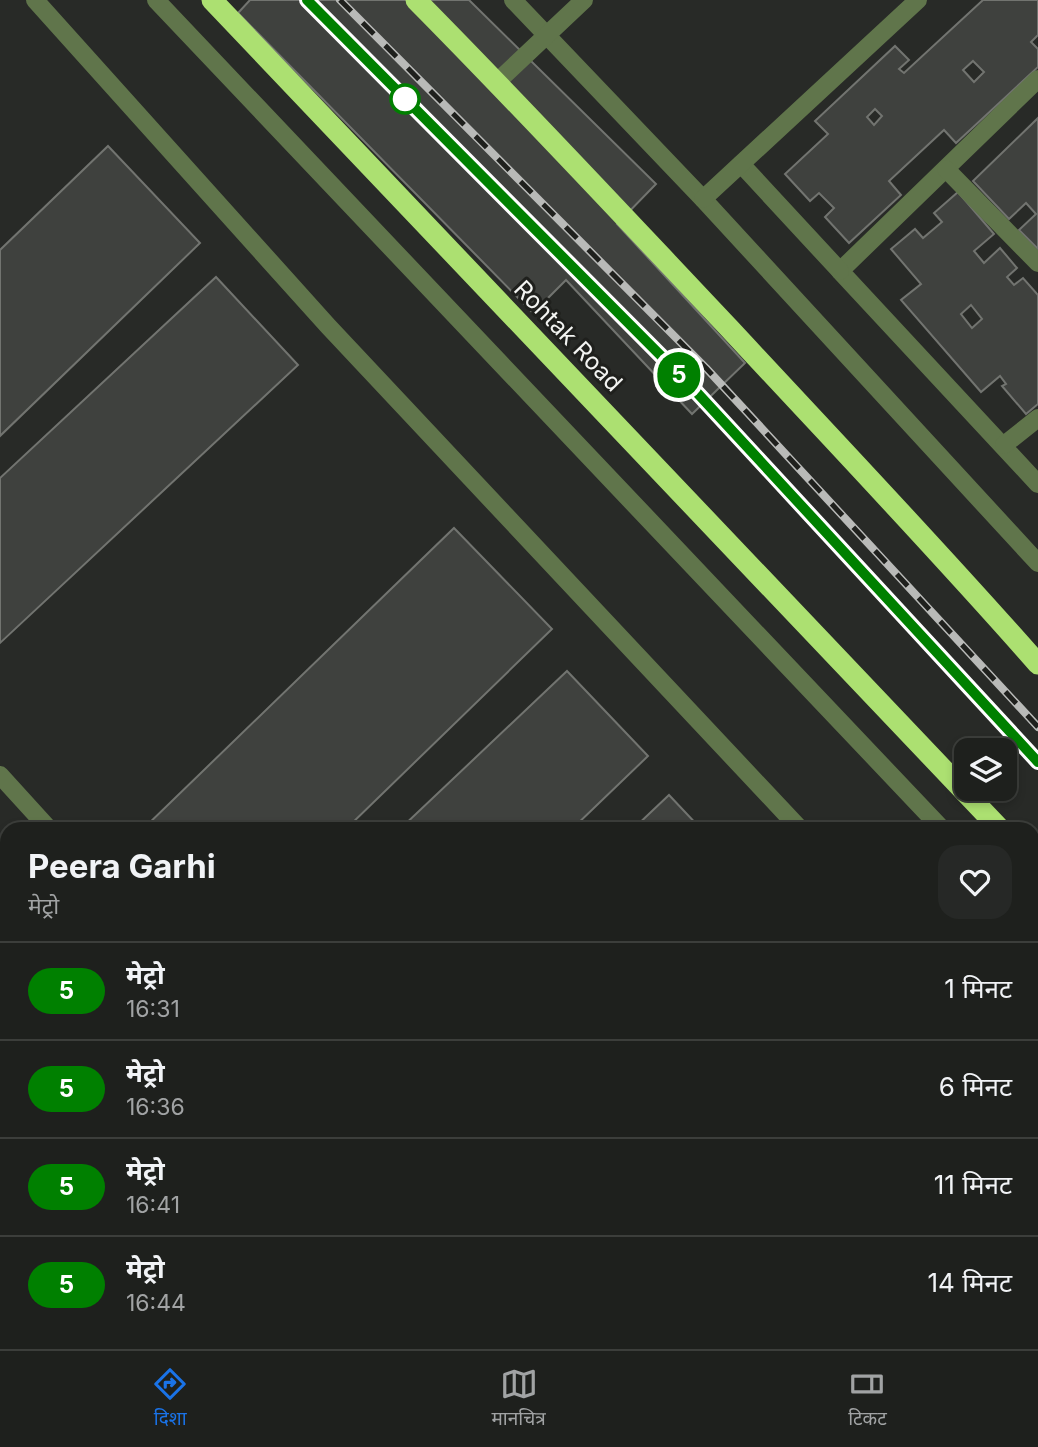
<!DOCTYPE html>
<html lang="hi">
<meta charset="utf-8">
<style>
:root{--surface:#1e201d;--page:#262826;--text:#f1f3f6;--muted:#a1a3a4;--line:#3c3e3b;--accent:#1a73e8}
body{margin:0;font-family:Inter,"Noto Sans Devanagari",sans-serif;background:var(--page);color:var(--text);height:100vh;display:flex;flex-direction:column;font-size:26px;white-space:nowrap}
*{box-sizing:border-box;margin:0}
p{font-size:23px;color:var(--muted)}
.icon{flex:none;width:38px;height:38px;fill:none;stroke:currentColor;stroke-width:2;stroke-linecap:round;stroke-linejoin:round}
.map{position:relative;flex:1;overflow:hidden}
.sheet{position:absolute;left:0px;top:822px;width:1040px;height:527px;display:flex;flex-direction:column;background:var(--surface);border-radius:21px 21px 0 0;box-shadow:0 4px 10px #0003,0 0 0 2px var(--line)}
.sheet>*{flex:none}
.badge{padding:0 14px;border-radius:23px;font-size:24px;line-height:46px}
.controls{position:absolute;left:954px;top:738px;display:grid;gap:14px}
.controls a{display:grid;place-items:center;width:63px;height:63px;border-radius:14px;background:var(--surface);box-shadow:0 4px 10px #0003,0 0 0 2px var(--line);font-size:35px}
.map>.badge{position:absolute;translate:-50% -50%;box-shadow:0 0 0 4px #fff}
.round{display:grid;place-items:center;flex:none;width:74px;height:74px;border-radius:21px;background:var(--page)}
.summary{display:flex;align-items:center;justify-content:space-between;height:119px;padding:0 28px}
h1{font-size:33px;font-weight:700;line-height:52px}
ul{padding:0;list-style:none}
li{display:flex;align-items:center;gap:21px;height:98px;padding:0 28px;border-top:2px solid var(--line)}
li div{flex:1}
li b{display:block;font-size:26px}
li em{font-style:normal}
li .badge{min-width:77px;font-weight:700;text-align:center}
.tabs{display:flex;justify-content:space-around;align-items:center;height:98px;border-top:2px solid var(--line);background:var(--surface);font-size:19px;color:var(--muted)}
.tabs a{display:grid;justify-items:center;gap:4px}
.tabs .active{color:var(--accent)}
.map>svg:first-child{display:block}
</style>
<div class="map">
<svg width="1038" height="1349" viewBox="0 0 1038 1349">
<rect width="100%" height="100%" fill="#282a27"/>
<g fill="#3f413e" stroke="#727470" stroke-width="2" fill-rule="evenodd">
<polygon points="250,0 469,0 656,184 617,224 745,363 692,414 566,280 533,313 238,13"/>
<path d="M983,0h55v35l-7,7 7,7v18l-82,76 -12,-13 -55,51 12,14 -52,48 -24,-26 9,-9 -15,-15 -9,8 -25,-27 43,-40 -13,-13 80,-75 14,14 -10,9 5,4zM973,61l11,11 -10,10 -11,-12zM875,109l7,7 -8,9 -7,-8z"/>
<polygon points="1038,118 1038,249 1019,230 1036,214 1026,203 1009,219 973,181"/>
<polygon points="108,146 200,243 0,436 0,250"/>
<path d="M958,192l36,42 -20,17 10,12 16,-15 17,20 -10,9 7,8 9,-7 15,17v109l-12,10 -24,-28 4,-2 -6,-8 -19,16 -80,-92 20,-16 -30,-35 24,-20 8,9 19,-16 -8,-9zM971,305l11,14 -10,9 -11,-14z"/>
<polygon points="216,277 298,365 0,643 0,478"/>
<polygon points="454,528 552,629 345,830 142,830"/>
<polygon points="567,671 648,756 571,830 399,830"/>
<polygon points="669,795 702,830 632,830"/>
<polygon points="7,847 7,1129 0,1122 0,854"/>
<polygon points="0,1295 7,1303 7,1336 0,1343"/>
<polygon points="1032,1322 1038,1328 1038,1349 791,1349 798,1342 1032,1342"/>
<polygon points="220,1342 372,1342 365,1349 226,1349"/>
<polygon points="384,1342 488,1342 494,1349 376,1349"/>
</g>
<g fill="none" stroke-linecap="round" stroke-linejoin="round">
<g stroke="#60754b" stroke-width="18">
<polyline points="35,0 328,326 801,830"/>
<polyline points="156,0 943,830"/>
<polyline points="513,0 703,199 1038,563"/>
<polyline points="1038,79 840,271 1038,484"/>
<polyline points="497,82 584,0"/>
<polyline points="741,164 840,271"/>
<polyline points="946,169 1038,263"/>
<polyline points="703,199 918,0"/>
<polyline points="1004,445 1038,418"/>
<polyline points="0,775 50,830"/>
<polyline points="1032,923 1038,929"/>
<polyline points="1032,984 1038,980"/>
<polyline points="1032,1076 1038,1082"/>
<polyline points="0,1180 7,1187"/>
<polyline points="151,1342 158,1349"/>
<polyline points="521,1342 527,1349"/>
<polyline points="612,1349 620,1342"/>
</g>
<g stroke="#ace071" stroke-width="21">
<polyline points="212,0 1001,830"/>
<path d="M416,0c107,108 210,219 314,329 103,111 208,221 308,335"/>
<polyline points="1032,863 1038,869"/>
</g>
<g stroke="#b9bab8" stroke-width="8">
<g id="rail">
<polyline points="307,0 689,384 1038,762"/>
<polyline points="340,0 706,368 1038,727"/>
</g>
</g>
<use href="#rail" stroke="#1f201d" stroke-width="5" stroke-dasharray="16" stroke-linecap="butt"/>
</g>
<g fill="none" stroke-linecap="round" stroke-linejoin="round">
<g stroke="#fff" stroke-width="16">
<polyline id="line" points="307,0 689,384 1038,762"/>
</g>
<use href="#line" stroke="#008000" stroke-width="10"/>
</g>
<circle fill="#fff" stroke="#008000" stroke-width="3.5" cx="405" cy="99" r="14"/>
<g text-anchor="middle" stroke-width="6" stroke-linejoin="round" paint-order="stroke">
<g font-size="24" fill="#f3f4f2" stroke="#1f201d">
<text transform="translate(568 336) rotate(46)" y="8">Rohtak Road</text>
</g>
</g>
</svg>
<div class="controls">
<a><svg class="icon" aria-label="layers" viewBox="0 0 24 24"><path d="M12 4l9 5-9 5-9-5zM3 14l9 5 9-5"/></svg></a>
</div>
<b class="badge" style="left:679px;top:375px;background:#008000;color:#fff">5</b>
<section class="sheet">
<div class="summary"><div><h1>Peera Garhi</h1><p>मेट्रो</p></div><a class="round"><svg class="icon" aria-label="heart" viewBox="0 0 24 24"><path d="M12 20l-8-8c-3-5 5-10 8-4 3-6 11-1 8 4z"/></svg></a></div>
<ul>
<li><span class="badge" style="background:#008000;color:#fff">5</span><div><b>मेट्रो</b><p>16:31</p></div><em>1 मिनट</em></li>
<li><span class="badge" style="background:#008000;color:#fff">5</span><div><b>मेट्रो</b><p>16:36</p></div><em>6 मिनट</em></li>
<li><span class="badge" style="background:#008000;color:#fff">5</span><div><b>मेट्रो</b><p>16:41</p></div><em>11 मिनट</em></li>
<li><span class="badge" style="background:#008000;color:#fff">5</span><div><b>मेट्रो</b><p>16:44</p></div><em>14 मिनट</em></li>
</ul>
</section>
</div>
<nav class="tabs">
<a class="active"><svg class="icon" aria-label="directions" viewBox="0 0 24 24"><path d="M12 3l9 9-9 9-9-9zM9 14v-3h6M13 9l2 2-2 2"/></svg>दिशा</a>
<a><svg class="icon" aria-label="map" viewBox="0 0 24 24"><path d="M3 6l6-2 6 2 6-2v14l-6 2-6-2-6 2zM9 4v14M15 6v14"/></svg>मानचित्र</a>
<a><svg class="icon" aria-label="tickets" viewBox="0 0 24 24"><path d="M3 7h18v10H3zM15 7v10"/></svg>टिकट</a>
</nav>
